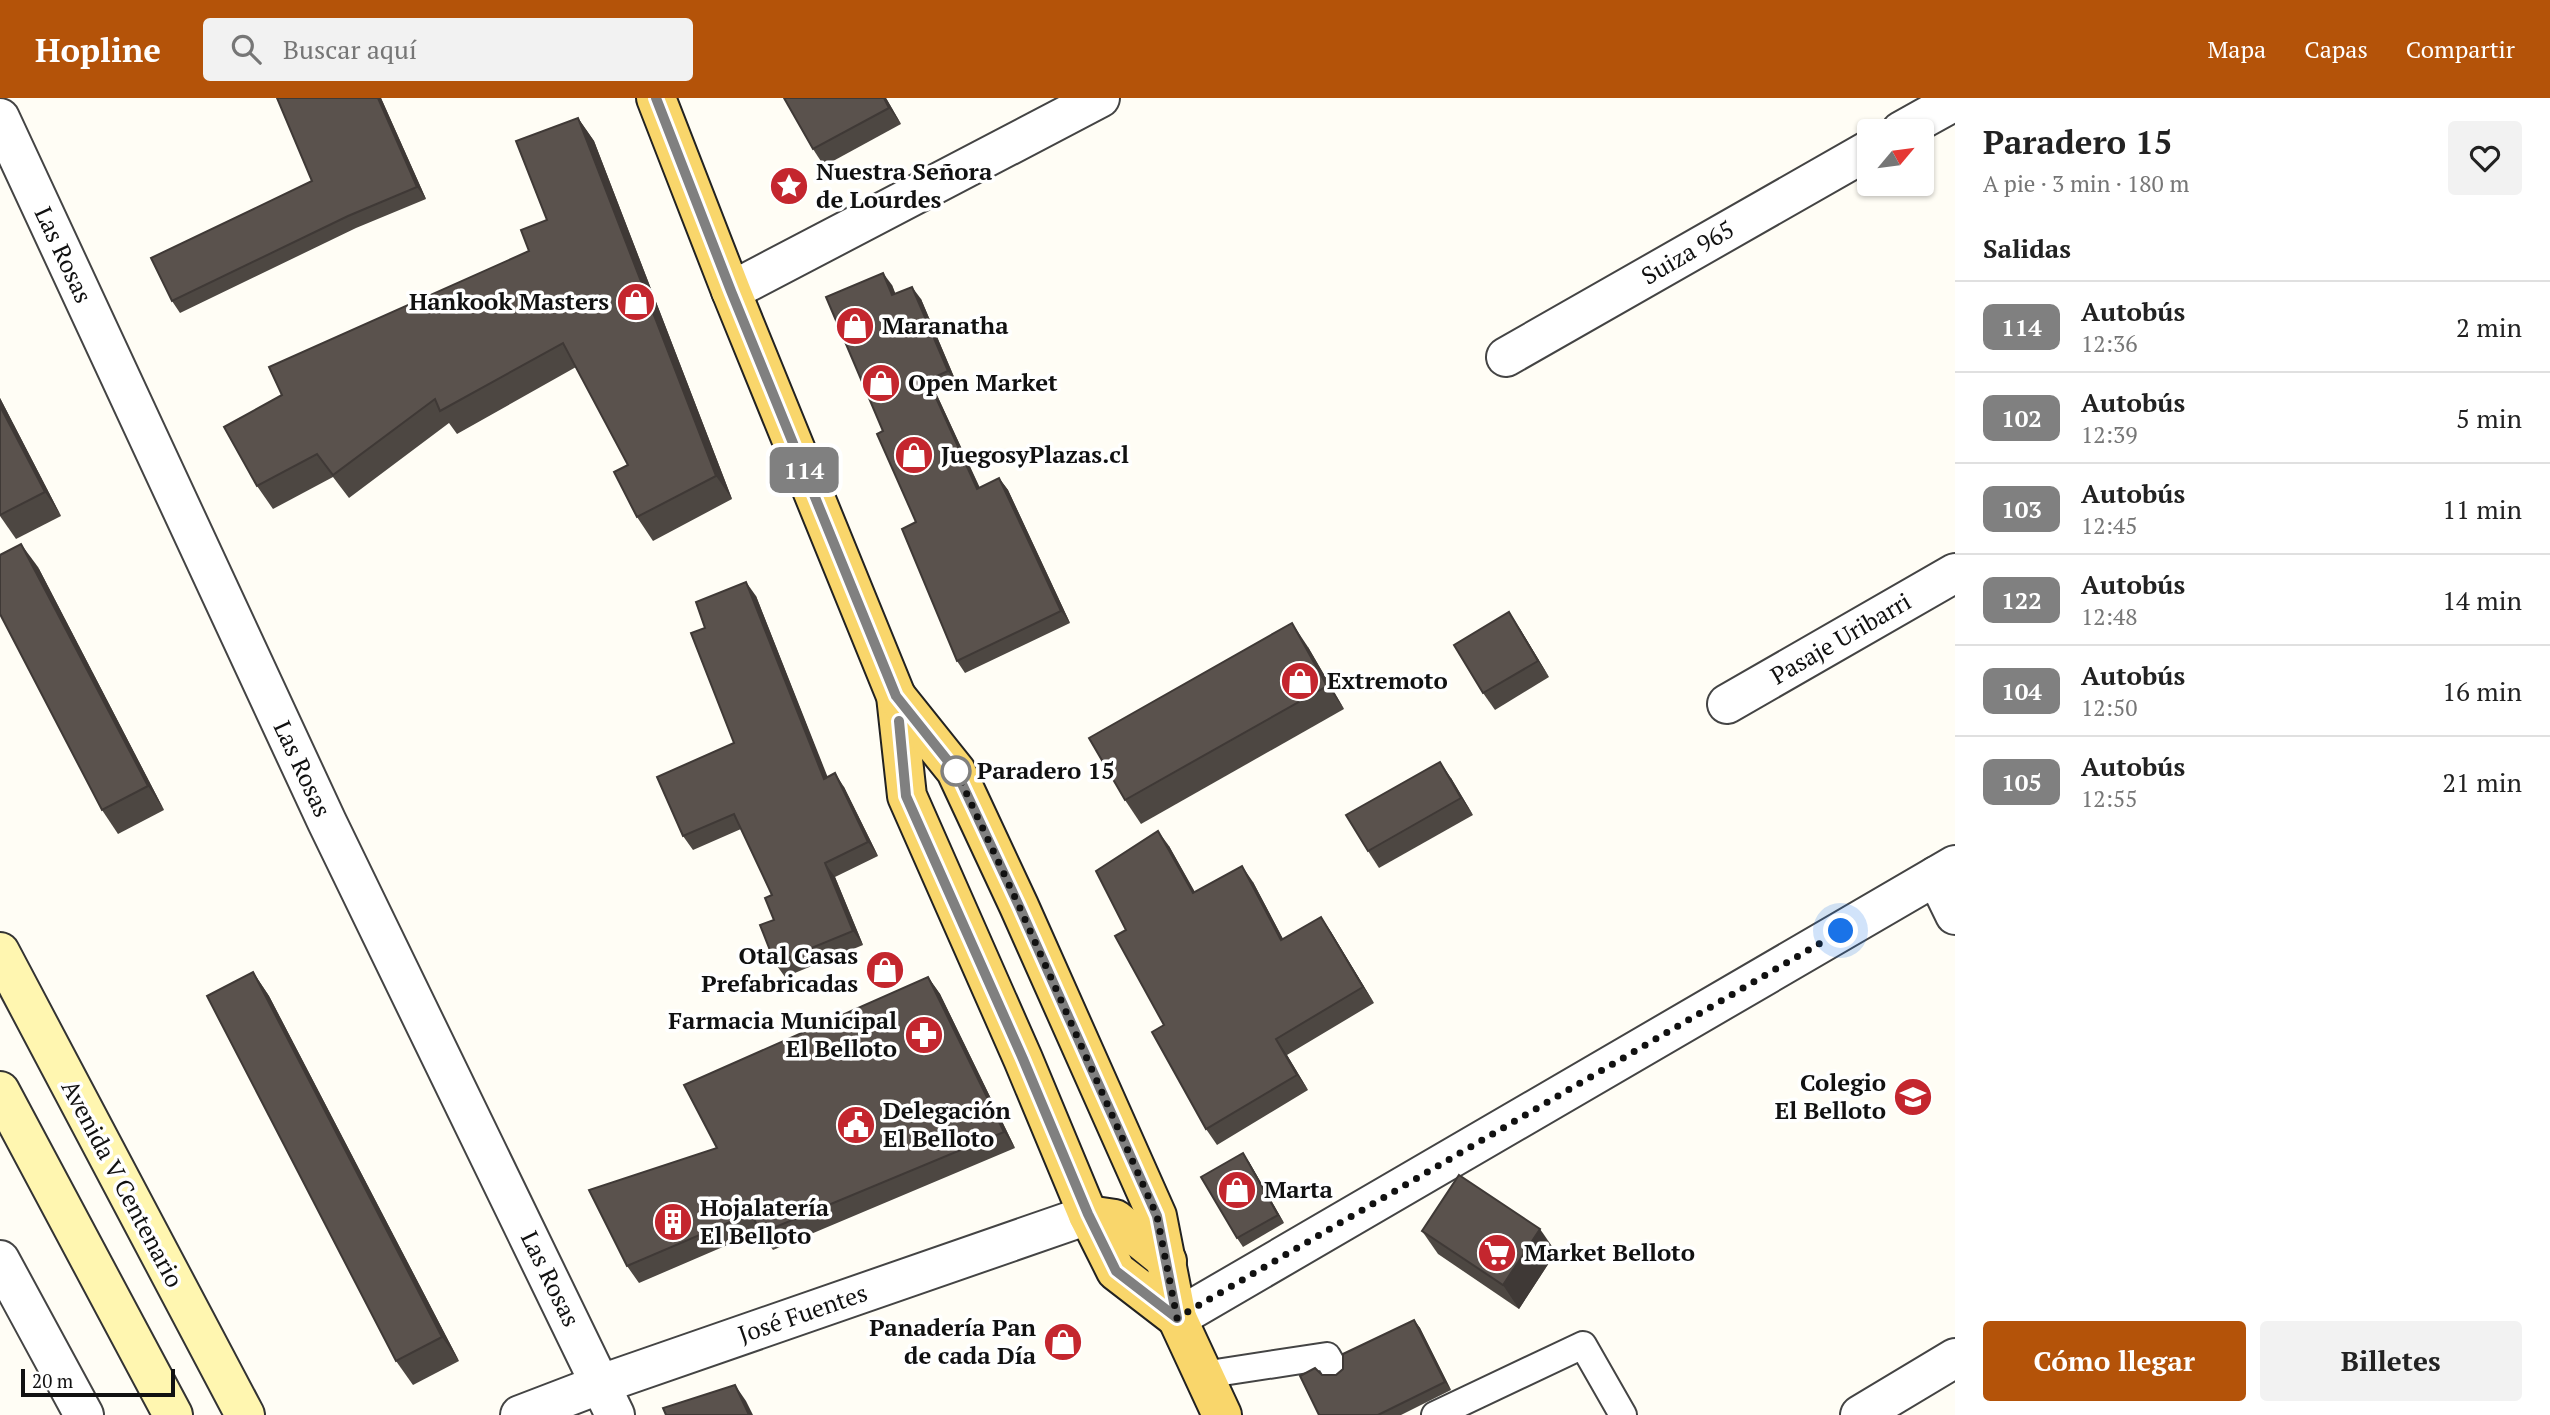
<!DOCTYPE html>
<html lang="es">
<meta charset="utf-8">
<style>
:root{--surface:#fff;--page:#f2f2f2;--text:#222;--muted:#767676;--line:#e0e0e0;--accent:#b45309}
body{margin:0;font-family:"PT Serif",serif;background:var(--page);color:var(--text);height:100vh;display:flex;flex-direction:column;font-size:26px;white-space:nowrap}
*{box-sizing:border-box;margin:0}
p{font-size:23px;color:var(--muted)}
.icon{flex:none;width:38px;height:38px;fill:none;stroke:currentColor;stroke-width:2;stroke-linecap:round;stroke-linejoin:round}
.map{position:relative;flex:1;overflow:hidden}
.details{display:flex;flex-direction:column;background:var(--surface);width:595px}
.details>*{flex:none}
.badge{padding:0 14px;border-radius:10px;font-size:24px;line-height:46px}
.needle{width:46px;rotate:61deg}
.fabs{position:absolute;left:1857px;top:21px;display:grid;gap:14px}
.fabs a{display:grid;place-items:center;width:77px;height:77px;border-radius:7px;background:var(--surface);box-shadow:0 2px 5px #0004;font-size:35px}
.scale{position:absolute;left:21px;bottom:18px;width:154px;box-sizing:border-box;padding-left:7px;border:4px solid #111;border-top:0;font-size:19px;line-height:24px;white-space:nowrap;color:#111;-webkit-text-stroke:5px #fff;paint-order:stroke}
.you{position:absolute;width:35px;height:35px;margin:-18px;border:5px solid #fff;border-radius:50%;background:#1a73e8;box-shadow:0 0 0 10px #1a73e833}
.map>.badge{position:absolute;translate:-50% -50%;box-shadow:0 0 0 4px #fff}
h2{padding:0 28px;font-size:26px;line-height:63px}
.round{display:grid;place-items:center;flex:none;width:74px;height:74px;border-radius:7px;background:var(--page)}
.headline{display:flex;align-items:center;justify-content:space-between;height:119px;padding:0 28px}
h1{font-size:33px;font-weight:600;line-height:52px}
.button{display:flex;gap:14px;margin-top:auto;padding:14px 28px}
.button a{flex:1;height:80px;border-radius:7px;background:var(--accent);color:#fff;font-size:28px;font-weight:600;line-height:80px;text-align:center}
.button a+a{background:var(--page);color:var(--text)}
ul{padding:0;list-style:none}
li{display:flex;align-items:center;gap:21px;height:91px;padding:0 28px;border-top:2px solid var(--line)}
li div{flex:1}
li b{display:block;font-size:26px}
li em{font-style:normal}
li .badge{min-width:77px;font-weight:700;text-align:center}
header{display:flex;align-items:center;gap:42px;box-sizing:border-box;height:98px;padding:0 35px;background:var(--accent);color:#fff}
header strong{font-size:33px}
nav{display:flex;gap:38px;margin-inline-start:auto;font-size:24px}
.search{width:490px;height:63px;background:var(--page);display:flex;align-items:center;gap:18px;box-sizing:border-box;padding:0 24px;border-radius:7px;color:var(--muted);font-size:26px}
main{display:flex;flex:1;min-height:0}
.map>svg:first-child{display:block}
</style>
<header>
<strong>Hopline</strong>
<div class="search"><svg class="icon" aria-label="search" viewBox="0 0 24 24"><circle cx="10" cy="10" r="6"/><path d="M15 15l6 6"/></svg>Buscar aquí</div>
<nav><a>Mapa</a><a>Capas</a><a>Compartir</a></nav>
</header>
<main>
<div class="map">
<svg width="1955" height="1317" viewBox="0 0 1955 1317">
<rect width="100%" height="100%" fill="#fffdf5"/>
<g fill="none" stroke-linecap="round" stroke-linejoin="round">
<g stroke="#444" stroke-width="30">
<g id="service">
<polyline points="1203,1277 1327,1258 1335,1272"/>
<polyline points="1435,1317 1583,1247 1623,1317"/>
</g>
</g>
<g stroke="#444" stroke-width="42">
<g id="minor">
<polyline points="0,20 327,724 615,1317"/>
<polyline points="1901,33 1955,3"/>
<polyline points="731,193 1100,0"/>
<polyline points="1506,259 1869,52"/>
<polyline points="1727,606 1955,475"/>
<polyline points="1936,778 1955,817"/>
<polyline points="0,1162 84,1317"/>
<polyline points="1177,1220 1955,767"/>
<polyline points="520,1317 601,1286 1088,1117"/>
<polyline points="1860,1317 1955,1260"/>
</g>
</g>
<g stroke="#333" stroke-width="42">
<g id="secondary">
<polyline points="0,854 245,1317"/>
<polyline points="0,993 173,1317"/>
</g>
</g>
<g stroke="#222" stroke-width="42">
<g id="primary">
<polyline points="656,0 731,193 896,598 907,698 1023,961 1088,1117 1116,1173 1177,1220"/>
<polyline points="896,598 956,673 1019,808 1157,1118 1177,1220 1222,1317"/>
<polyline points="1088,1117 1115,1121 1167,1163"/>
</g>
</g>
<use href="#service" stroke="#fff" stroke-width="26"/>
<use href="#minor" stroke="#fff" stroke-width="38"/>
<use href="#secondary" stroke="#fff6b0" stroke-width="38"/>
<use href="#primary" stroke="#f9d66b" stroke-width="38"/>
</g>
<g fill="#4d4742">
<polygon points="277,0 381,0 426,101 356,130 180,215 172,203 312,83"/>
<polygon points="784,0 886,0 901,26 824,68 813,51"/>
<polygon points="578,20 594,43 732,401 653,443 637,419 628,367 576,269 457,336 449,325 349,400 333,379 273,411 257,388 282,297 529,153 547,122"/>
<polygon points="892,187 895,196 921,201 957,286 936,295 980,390 999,380 1008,392 1070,525 965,575 957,563 916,424"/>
<polygon points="0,300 61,418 16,441 0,418"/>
<polygon points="38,469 164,712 118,736 102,712"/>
<polygon points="756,498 827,679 844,689 878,758 835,779 863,847 785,879 775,865 772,797 741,731 693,752 683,738 734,645"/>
<polygon points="1520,531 1549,579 1495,612 1483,595"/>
<polygon points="1308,549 1344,611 1141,726 1125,702"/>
<polygon points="1451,680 1473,717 1379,770 1368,753"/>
<polygon points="1169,748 1195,794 1253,784 1283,841 1321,819 1331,834 1374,905 1287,957 1308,992 1217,1047 1206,1031 1164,927"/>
<polygon points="253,874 269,898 459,1263 413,1287 396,1263"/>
<polygon points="928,879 940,896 1015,1050 773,1152 760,1133 639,1185 627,1168 717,1050"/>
<polygon points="1249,1064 1284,1125 1243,1149 1237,1140"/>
<polygon points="1422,1133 1556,1154 1519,1211 1438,1156"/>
<polygon points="1414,1222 1420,1230 1451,1292 1401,1317 1319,1317 1322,1277 1336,1277"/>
</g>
<g fill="#3f3936">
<polygon points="378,0 381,0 426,101 417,89"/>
<polygon points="884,0 886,0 901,26 889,10"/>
<polygon points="578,20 594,43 732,401 716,378"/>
<polygon points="883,175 892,187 901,209 892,197"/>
<polygon points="912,189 921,201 957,286 948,273"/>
<polygon points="928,282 936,295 986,404 977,391"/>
<polygon points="0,300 61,418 45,394 0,308"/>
<polygon points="999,380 1008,392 1070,525 1061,513"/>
<polygon points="21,446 38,469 164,712 148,688"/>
<polygon points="746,484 756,498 834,695 824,681"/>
<polygon points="1509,514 1520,531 1549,579 1538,563"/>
<polygon points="1292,525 1308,549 1344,611 1327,588"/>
<polygon points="1440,664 1451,680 1473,717 1461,700"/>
<polygon points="835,675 844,689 878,758 868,744"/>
<polygon points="1158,733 1169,748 1204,811 1193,795"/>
<polygon points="825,765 835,779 863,847 853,833"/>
<polygon points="1242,768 1253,784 1292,858 1281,842"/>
<polygon points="1321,819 1331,834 1374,905 1363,889"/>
<polygon points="253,874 269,898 459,1263 442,1239"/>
<polygon points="928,879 940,896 1015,1050 1004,1034"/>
<polygon points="1276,941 1287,957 1308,992 1297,977"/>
<polygon points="1243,1055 1249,1064 1284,1125 1278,1117"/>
<polygon points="1540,1131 1556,1154 1519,1211 1503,1187"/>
<polygon points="1414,1222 1420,1230 1451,1292 1445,1284"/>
<polygon points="735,1287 746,1303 753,1317 749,1317"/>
</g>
<g fill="#5a524d" stroke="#3f3936" stroke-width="2">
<polygon points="277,0 378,0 417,89 348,118 172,203 151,160 312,83"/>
<polygon points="784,0 884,0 889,10 813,51"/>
<polygon points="578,20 716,378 637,419 614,374 628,367 563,245 440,313 435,301 333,377 317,356 257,388 224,329 282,297 269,269 529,153 521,132 547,122 516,43"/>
<polygon points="883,175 892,197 912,189 948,273 928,282 977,391 999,380 1061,513 957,563 902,431 916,424 877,336 883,333 826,199"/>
<polygon points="0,308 45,394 0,417"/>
<polygon points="21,446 148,688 102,712 0,516 0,457"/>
<polygon points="746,484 824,681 835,675 868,744 825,765 853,833 775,865 760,827 774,822 765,800 772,797 734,716 683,738 657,679 734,645 691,535 705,530 696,504"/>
<polygon points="1509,514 1538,563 1483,595 1454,547"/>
<polygon points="1292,525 1327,588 1125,702 1089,640"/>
<polygon points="1440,664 1461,700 1368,753 1346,717"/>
<polygon points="1158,733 1193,795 1242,768 1281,842 1321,819 1363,889 1276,941 1297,977 1206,1031 1152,934 1164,927 1115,838 1126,832 1096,773"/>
<polygon points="253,874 442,1239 396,1263 207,898"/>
<polygon points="928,879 1004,1034 761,1135 751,1115 627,1168 589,1092 717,1050 684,987"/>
<polygon points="1243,1055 1278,1117 1237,1140 1201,1079"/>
<polygon points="1459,1077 1540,1131 1503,1187 1422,1133"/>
<polygon points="1414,1222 1445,1284 1378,1317 1319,1317 1300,1278 1315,1270 1322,1277 1336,1277 1343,1271 1343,1256"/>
<polygon points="735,1287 749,1317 666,1317 663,1310"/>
</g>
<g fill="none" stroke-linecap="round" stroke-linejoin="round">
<g stroke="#fff" stroke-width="16">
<polyline id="line" points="656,0 731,193 896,598 956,673 1019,808 1157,1118 1177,1220 1116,1173 1088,1116 1023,961 906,698 899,623"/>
</g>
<use href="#line" stroke="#808080" stroke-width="10"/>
<polyline stroke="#111" stroke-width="7" stroke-dasharray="0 12.6" points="956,673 1019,808 1157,1118 1177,1220 1841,833"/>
</g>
<defs>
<g id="sight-disc" transform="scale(2.0125)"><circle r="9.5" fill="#c4262e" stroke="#fff"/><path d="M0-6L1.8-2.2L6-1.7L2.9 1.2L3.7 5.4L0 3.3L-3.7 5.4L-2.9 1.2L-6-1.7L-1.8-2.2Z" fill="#fff"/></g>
<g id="shop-disc" transform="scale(2.0125)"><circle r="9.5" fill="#c4262e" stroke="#fff"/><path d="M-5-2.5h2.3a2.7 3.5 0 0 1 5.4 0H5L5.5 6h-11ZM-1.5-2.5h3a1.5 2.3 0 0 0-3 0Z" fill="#fff"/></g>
<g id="pharmacy-disc" transform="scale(2.0125)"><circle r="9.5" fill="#c4262e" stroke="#fff"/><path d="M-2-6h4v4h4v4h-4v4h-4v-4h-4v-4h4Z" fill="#fff"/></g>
<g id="school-disc" transform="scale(2.0125)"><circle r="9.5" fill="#c4262e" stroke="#fff"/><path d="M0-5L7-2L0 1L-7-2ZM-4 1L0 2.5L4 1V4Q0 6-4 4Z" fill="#fff"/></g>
<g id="civic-disc" transform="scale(2.0125)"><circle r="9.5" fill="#c4262e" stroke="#fff"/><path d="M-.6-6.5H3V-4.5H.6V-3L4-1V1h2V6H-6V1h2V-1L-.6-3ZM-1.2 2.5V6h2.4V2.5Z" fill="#fff"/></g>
<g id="building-disc" transform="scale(2.0125)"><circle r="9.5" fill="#c4262e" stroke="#fff"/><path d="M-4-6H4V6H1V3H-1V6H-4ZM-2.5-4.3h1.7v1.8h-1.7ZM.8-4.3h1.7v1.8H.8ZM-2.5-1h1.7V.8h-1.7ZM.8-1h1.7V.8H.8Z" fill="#fff"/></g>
<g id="supermarket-disc" transform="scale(2.0125)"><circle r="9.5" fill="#c4262e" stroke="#fff"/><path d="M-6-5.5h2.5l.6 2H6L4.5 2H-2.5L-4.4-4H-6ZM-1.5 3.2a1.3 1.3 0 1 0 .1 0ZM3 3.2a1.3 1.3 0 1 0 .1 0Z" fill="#fff"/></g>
</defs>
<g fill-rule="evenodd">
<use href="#sight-disc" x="789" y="88"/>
<use href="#shop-disc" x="636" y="204"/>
<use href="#shop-disc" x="855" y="228"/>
<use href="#shop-disc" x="881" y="285"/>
<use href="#shop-disc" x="914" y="357"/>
<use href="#shop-disc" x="1300" y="583"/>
<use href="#shop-disc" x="885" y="872"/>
<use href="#pharmacy-disc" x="924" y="937"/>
<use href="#school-disc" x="1913" y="999"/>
<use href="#civic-disc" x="856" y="1027"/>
<use href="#shop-disc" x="1237" y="1092"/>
<use href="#building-disc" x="673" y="1124"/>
<use href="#supermarket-disc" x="1497" y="1155"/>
<use href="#shop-disc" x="1063" y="1244"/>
</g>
<circle fill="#fff" stroke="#808080" stroke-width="3.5" cx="956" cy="673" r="14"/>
<g text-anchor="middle" stroke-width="7" stroke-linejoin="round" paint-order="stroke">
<g font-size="24" font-weight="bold" fill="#111" stroke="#fff" text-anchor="start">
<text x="816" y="82">Nuestra Señora<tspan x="816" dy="28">de Lourdes</tspan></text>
<text x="609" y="212" text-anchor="end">Hankook Masters</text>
<text x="882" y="236">Maranatha</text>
<text x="908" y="293">Open Market</text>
<text x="941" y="365">JuegosyPlazas.cl</text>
<text x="1327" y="591">Extremoto</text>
<text x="858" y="866" text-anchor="end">Otal Casas<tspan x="858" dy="28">Prefabricadas</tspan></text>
<text x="897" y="931" text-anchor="end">Farmacia Municipal<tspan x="897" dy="28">El Belloto</tspan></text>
<text x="1886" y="993" text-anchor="end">Colegio<tspan x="1886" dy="28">El Belloto</tspan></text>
<text x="883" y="1021">Delegación<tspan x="883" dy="28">El Belloto</tspan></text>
<text x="1264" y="1100">Marta</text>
<text x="700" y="1118">Hojalatería<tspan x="700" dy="28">El Belloto</tspan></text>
<text x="1524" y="1163">Market Belloto</text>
<text x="1036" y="1238" text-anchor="end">Panadería Pan<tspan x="1036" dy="28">de cada Día</tspan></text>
</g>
<g font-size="24" fill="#111" stroke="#fff">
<text transform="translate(1688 155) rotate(-30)" y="8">Suiza 965</text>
<text transform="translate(63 157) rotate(65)" y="8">Las Rosas</text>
<text transform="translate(1841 541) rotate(-30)" y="8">Pasaje Uribarri</text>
<text transform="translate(302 671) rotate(65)" y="8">Las Rosas</text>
<text transform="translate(122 1086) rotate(62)" y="8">Avenida V Centenario</text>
<text transform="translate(550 1181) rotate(64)" y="8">Las Rosas</text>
<text transform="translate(803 1216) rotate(-19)" y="8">José Fuentes</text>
</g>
<g font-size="24" font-weight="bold" fill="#111" stroke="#fff" text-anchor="start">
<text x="977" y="681">Paradero 15</text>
</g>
</g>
</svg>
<div class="fabs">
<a><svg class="needle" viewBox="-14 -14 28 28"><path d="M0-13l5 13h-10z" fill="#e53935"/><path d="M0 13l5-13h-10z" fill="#767676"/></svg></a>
</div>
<div class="scale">20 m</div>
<div class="you" style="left:1841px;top:833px"></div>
<b class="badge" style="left:804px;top:372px;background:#808080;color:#fff">114</b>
</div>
<section class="details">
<div class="headline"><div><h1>Paradero 15</h1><p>A pie · 3 min · 180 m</p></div><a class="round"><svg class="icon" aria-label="heart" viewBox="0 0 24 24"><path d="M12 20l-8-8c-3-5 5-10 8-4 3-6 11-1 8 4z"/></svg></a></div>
<h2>Salidas</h2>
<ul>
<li><span class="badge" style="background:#808080;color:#fff">114</span><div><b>Autobús</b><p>12:36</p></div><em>2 min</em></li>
<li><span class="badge" style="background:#808080;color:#fff">102</span><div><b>Autobús</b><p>12:39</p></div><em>5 min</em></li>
<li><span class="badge" style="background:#808080;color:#fff">103</span><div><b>Autobús</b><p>12:45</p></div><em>11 min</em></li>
<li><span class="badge" style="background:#808080;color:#fff">122</span><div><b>Autobús</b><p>12:48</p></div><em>14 min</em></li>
<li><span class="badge" style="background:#808080;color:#fff">104</span><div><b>Autobús</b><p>12:50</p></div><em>16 min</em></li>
<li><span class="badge" style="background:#808080;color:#fff">105</span><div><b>Autobús</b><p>12:55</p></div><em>21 min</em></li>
</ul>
<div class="button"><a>Cómo llegar</a><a>Billetes</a></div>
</section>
</main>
